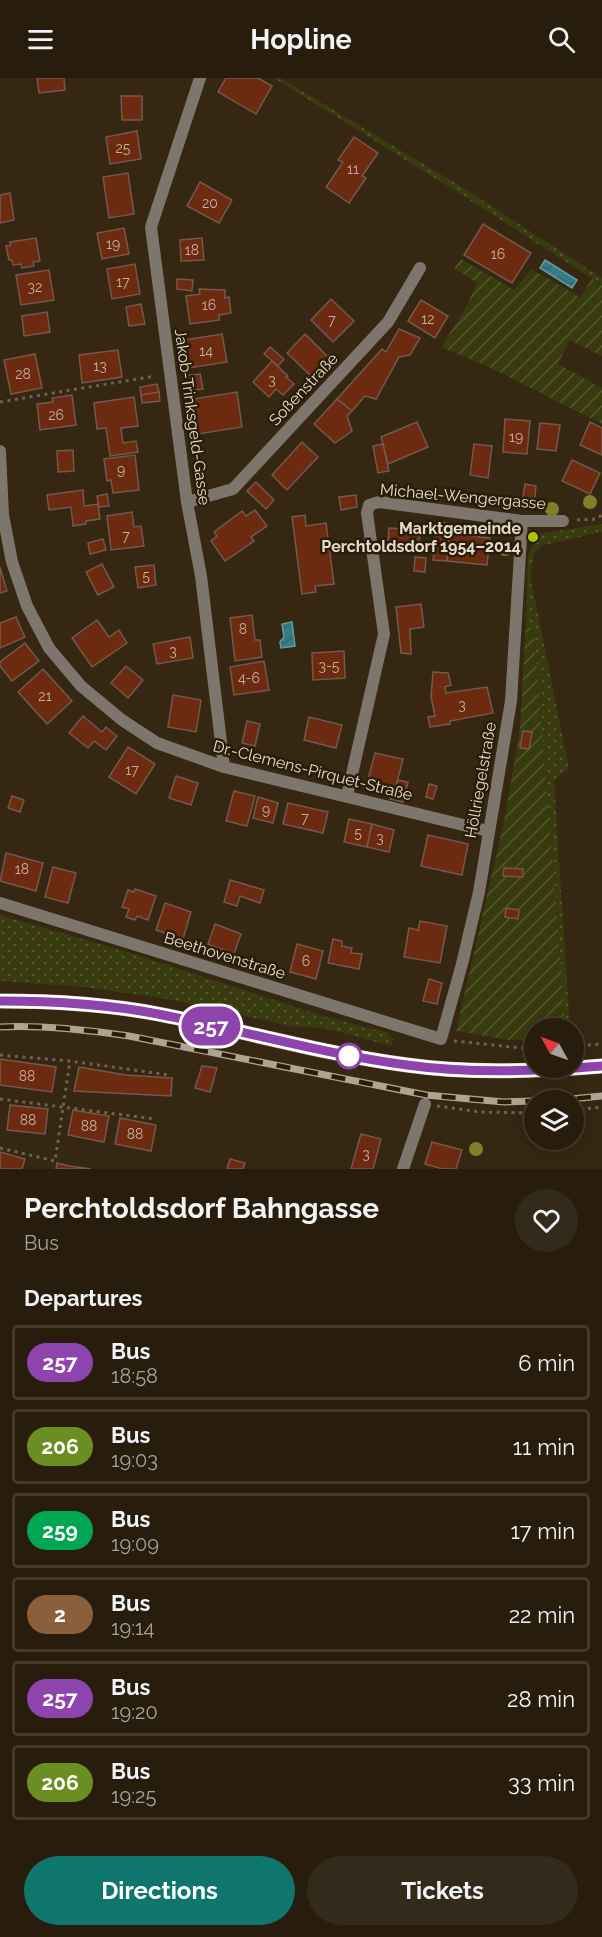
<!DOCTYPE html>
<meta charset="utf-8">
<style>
:root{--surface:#281d0d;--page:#342a1b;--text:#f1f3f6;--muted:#a5a29d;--line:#443b2e;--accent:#0f766e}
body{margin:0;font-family:Raleway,sans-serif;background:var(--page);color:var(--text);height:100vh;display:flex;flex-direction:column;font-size:22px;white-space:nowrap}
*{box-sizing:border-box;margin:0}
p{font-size:20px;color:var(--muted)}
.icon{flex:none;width:33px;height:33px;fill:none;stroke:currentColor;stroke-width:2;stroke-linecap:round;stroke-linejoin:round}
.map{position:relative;height:1091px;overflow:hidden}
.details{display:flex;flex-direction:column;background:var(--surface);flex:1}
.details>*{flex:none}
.badge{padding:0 12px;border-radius:20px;font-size:21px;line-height:39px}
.needle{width:39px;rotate:310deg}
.fabs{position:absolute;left:524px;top:940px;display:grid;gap:12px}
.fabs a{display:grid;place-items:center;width:60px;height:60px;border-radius:50%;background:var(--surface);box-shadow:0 3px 15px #0003,0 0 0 2px var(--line);font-size:30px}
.map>.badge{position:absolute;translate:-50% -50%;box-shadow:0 0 0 3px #fff}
h2{padding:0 24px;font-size:22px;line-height:54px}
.round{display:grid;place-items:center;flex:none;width:63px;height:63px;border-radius:32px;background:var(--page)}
.headline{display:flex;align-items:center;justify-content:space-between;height:102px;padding:0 24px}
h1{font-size:28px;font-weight:700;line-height:45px}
.primary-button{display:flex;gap:12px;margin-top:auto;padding:12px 24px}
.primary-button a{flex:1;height:69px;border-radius:36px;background:var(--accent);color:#fff;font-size:24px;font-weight:700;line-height:69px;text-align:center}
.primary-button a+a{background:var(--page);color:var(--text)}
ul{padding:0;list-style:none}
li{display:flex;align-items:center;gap:18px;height:75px;margin:0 12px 9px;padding:0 12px;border:3px solid var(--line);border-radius:6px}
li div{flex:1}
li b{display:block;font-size:22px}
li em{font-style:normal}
li .badge{min-width:66px;font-weight:700;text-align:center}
header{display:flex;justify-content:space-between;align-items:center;height:78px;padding:0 24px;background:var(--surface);font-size:27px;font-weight:700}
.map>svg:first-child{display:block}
</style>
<header><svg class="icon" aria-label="menu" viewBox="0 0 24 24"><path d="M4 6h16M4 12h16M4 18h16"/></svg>Hopline<svg class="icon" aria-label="search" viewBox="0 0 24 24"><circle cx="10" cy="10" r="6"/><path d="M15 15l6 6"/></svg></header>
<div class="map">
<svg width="602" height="1091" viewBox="0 0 602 1091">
<defs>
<pattern id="grass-dots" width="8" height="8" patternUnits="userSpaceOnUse" patternTransform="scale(1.5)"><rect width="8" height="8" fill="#373b0e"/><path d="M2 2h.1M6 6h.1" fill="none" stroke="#545730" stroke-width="1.8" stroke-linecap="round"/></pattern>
<pattern id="garden-furrows" width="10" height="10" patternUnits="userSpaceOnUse" patternTransform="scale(1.5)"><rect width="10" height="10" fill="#373b0e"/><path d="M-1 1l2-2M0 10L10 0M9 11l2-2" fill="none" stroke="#545730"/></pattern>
<pattern id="water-waves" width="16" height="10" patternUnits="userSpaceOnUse" patternTransform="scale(1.5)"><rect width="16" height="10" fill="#337d8a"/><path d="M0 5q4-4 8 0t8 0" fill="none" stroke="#3a656c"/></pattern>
</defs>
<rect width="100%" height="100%" fill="#352711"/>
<g fill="url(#grass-dots)">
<polygon points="274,0 280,0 462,109 602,200 602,207 462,117"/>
<polygon points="602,446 602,454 543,467 534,475 530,498 569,690 554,702 570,951 566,951 534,556 526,542 528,478 538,456"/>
<polygon points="0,837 131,875 323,938 389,955 388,958 394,960 391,968 324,950 295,949 162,920 84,909 0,903"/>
</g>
<g fill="url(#garden-furrows)">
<polygon points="461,181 514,212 531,191 580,219 592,201 602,207 602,278 570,262 558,286 602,310 602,346 491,290 441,269 465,231 477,205 454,190"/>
<polygon points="526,542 534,556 566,951 534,951 534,962 509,962 456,953 505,739 520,650"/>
</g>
<g fill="url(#water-waves)" stroke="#68999e" stroke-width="1.5">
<polygon points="545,182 577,202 572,210 540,190"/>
<polygon points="292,544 295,568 281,570 280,564 284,559 282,546"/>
</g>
<g fill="#6c2b11" stroke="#74584e" stroke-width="1.5">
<polygon points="37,0 64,0 65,12 39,15"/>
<polygon points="226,0 258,0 272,8 256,36 218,14"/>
<polygon points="121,18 142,18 142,42 122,42"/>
<polygon points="137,53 141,81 110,86 106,59"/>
<polygon points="354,59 378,75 362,98 366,100 349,125 326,109 343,84 338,82"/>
<polygon points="128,95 134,136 109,140 103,99"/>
<polygon points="200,104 232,122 219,145 187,128"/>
<polygon points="10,115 14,142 0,145 0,117"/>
<polygon points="483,146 531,175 512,205 464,177"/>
<polygon points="124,150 129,176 102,181 97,155"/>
<polygon points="36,160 40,183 33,184 34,188 22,190 21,186 13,187 12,182 9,182 6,168 10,168 10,164"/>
<polygon points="202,160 204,182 181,183 180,162"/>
<polygon points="135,186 140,216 112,221 107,191"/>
<polygon points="49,192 54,222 21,227 16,197"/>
<polygon points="177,201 193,202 192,213 177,211"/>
<polygon points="199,211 225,212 225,220 229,219 231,235 219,237 219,242 190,246 186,218 200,216"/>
<polygon points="331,221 354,243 333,264 311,242"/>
<polygon points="421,222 448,238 435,260 408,243"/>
<polygon points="141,226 145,246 129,248 126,229"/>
<polygon points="47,234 50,254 24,258 22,238"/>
<polygon points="399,251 420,260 410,277 399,279 376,321 365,318 352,333 337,321 382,271 386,274"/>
<polygon points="222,256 227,284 189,290 184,262"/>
<polygon points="305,256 330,281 312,299 287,275"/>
<polygon points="270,269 284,281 278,288 264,276"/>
<polygon points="118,272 122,299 82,305 79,277"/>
<polygon points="35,276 42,310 11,316 4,282"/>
<polygon points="272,283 288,298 286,299 294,306 283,317 276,311 269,319 253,304"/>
<polygon points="200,296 203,311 187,313 185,298"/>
<polygon points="157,306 159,314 141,317 140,309"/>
<polygon points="159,314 160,323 142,325 141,317"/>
<polygon points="237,314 242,349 198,356 193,321"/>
<polygon points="72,317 76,347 40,352 37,326 53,324 52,320"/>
<polygon points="134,319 138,348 121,350 123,365 136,363 138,374 110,378 106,350 97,351 94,325"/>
<polygon points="337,321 352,333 347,338 352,353 335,365 314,346"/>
<polygon points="505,341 530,343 527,376 503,374"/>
<polygon points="417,344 428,369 388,386 381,359"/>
<polygon points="590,344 602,350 602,377 580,367"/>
<polygon points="540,345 560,347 556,373 537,371"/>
<polygon points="302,364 318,379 287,412 272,397"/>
<polygon points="383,366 389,393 378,395 373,368"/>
<polygon points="474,366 492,368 488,400 470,397"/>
<polygon points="73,372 74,393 58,394 57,373"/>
<polygon points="135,377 139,412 113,415 111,402 107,403 104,381"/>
<polygon points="572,382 600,395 590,416 562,403"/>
<polygon points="256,404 274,422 266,431 247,413"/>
<polygon points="525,406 536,408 534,426 522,425"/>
<polygon points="83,412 84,428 98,426 100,441 86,443 86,446 73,448 71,429 49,432 47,417"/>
<polygon points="107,416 109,428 99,429 97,418"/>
<polygon points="356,417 357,429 341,432 339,419"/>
<polygon points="255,432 267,448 251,459 254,463 225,483 211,463 217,458 214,454 242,433 246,438"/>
<polygon points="132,434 134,449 141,448 144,468 111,472 107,438"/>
<polygon points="305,437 306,448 326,445 334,506 315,508 316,514 302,516 292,439"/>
<polygon points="437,444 451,446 447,483 433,482"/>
<polygon points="389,450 420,452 419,466 388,464"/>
<polygon points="450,456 490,460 487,487 447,483"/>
<polygon points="103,461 106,472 90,476 88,465"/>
<polygon points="415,479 426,480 425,494 414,493"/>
<polygon points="102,486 114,509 98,517 86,494"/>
<polygon points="154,487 156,507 138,510 135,489"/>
<polygon points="0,489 7,513 0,515"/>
<polygon points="421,526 424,549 410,551 411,576 401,575 396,529"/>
<polygon points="252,537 255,562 260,562 262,579 235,583 230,540"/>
<polygon points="16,539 25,559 0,570 0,545"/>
<polygon points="97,542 109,559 119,552 127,565 92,589 72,560"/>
<polygon points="190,559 193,580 157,586 153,566"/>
<polygon points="25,565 39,583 12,603 0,588 0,584"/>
<polygon points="344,573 345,600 313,602 312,575"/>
<polygon points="264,583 269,612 234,617 230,589"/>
<polygon points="126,588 143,602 128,620 111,605"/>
<polygon points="43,591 72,623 47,646 18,614"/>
<polygon points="433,594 448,595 451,607 445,609 446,615 487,609 493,635 450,643 450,646 430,649 428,639 435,638 431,619"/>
<polygon points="173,617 201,622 196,654 168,649"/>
<polygon points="83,638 102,654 106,649 117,658 106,672 94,663 88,670 69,655"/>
<polygon points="309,639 342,647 336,670 304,662"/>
<polygon points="247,643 260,646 255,668 242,665"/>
<polygon points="523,653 532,654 529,671 520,670"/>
<polygon points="128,669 155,686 136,716 109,699"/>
<polygon points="375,675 403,681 394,716 366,709"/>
<polygon points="176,698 198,705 191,727 169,720"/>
<polygon points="398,702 408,704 403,724 390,721 392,716 394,716"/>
<polygon points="429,706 437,708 433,721 426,719"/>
<polygon points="234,713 255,718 247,748 226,743"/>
<polygon points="12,718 24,722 20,734 8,730"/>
<polygon points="258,719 278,725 273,745 253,740"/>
<polygon points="288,725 328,734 323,755 283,746"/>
<polygon points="349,741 372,746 367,769 344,764"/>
<polygon points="372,746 394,752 389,774 367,769"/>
<polygon points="428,757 468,766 462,797 421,788"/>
<polygon points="6,775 43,785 36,813 0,803"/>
<polygon points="53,789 76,795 68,825 45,819"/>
<polygon points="504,790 523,791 523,799 503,798"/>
<polygon points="230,802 264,812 260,825 240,818 237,828 224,824"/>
<polygon points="135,811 156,818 148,842 137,838 135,842 126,839 129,831 122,829 128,812 134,814"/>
<polygon points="165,825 191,834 183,861 156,852"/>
<polygon points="506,830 519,832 518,841 505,839"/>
<polygon points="420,843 447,848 440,885 404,879 409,850 418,852"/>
<polygon points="215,846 241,856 234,876 208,866"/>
<polygon points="333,861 342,863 342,868 352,870 351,875 362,876 359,891 328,885"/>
<polygon points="297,866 323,873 316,901 290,894"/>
<polygon points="429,901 442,905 437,926 423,923"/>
<polygon points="0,981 56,989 52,1014 0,1007"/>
<polygon points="202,988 217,990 210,1014 195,1010"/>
<polygon points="79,989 126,997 172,1000 171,1018 74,1013"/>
<polygon points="10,1027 48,1031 45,1056 7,1052"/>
<polygon points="73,1032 109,1038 104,1064 68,1057"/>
<polygon points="120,1040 156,1047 151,1073 115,1066"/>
<polygon points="361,1056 381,1061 373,1091 351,1091"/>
<polygon points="432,1064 462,1072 456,1091 443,1091 425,1086"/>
<polygon points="0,1074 25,1081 22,1091 0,1091"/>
<polygon points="230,1081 245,1085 243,1091 227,1091"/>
<polygon points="57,1085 70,1088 91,1091 56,1091"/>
</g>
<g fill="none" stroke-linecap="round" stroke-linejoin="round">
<g stroke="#6f6350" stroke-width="3" stroke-dasharray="3 4.5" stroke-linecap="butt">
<polyline points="0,324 155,298"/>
<polyline points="577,442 595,441 602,437"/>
<polyline points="454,963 522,970 534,969"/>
<polyline points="573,968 602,966"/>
<polyline points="0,977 70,983 169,997"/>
<polyline points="0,1021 155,1041"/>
<polyline points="437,1028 480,1034 534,1035"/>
<polyline points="573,1032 602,1029"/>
<polyline points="0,1070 55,1083 70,983"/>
</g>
<g stroke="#7e766c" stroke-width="12">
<polyline points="200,0 151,149 187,424 201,498 224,689"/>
<polyline points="0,373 3,437 12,484 27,528 49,570 81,608 122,642 157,665 224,689 488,753"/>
<polyline points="187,424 233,411 388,244 420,190"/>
<polyline points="347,718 384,556 367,435 369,427 379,424 522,443 563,443"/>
<polyline points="0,825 441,961 462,886 479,814 511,623 522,443"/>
<polyline points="403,1091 425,1026"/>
</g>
<path stroke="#d4c3ae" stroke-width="15" d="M0,923c53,0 106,3 158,13 83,16 165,40 249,51 64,9 131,6 195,1"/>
<g stroke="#afa494" stroke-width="7">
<g id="rail">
<path d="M0,949c43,-2 87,3 129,9l297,59 78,7 30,-1"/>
<polyline points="549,1023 602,1018"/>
</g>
</g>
<use href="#rail" stroke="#2a1d07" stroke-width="4.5" stroke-dasharray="14" stroke-linecap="butt"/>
</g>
<g fill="#80802c">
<circle cx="590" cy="424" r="7"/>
<circle cx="552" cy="431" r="7"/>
<circle cx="505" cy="471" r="7"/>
<circle cx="476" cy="1071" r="7"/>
</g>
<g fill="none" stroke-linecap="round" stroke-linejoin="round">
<g stroke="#fff" stroke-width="14">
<path id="line" d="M0,923c53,0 106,3 158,13 83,16 165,40 249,51 64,9 131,6 195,1"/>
</g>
<use href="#line" stroke="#8e44ad" stroke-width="9"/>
</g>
<circle fill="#aec60a" stroke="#2a1d07" stroke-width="2" cx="533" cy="459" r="6"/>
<circle fill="#fff" stroke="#8e44ad" stroke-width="3" cx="349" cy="978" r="12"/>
<g text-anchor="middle" stroke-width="5" stroke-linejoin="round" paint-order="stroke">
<g font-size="14" fill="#c6af9f">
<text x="123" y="75">25</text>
<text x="353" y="96">11</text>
<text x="210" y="130">20</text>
<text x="113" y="171">19</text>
<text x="192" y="177">18</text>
<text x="498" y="181">16</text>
<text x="123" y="209">17</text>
<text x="35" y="214">32</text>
<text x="209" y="232">16</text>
<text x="428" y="246">12</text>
<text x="332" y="247">7</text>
<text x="206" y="278">14</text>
<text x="100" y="293">13</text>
<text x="23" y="301">28</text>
<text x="272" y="307">3</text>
<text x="56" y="342">26</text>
<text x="516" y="364">19</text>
<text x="121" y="397">9</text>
<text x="126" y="463">7</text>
<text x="146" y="503">5</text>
<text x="243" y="556">8</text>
<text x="173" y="578">3</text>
<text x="329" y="593">3-5</text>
<text x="249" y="605">4-6</text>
<text x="45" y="623">21</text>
<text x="462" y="632">3</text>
<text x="132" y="697">17</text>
<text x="266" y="737">9</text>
<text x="305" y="745">7</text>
<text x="358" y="760">5</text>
<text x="380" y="765">3</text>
<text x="22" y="796">18</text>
<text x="306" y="888">6</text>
<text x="27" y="1003">88</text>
<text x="28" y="1047">88</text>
<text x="89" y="1053">88</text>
<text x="135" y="1061">88</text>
<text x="366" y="1081">3</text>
</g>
<g font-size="16" fill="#e4dbce" stroke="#2a1d07">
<text transform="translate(303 311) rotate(-47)" y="6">Soßenstraße</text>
<text transform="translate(193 339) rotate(82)" y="6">Jakob-Trinksgeld-Gasse</text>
<text transform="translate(463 418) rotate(5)" y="6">Michael-Wengergasse</text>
<text transform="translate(313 692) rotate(14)" y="6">Dr.-Clemens-Pirquet-Straße</text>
<text transform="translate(480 702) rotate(-80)" y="6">Höllriegelstraße</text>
<text transform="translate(225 877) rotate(17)" y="6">Beethovenstraße</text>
</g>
<g font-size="16" font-weight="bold" fill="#e4dbce" stroke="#2a1d07" text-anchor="end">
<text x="521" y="456">Marktgemeinde<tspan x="521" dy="18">Perchtoldsdorf 1954–2014</tspan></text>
</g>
</g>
</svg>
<div class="fabs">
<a><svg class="needle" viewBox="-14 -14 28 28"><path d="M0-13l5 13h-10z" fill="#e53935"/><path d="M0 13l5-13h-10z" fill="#a5a29d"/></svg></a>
<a><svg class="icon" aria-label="layers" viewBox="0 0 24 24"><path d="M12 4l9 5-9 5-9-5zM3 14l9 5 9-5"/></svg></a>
</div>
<b class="badge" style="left:211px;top:948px;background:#8e44ad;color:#fff">257</b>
</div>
<section class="details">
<div class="headline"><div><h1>Perchtoldsdorf Bahngasse</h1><p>Bus</p></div><a class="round"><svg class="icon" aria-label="heart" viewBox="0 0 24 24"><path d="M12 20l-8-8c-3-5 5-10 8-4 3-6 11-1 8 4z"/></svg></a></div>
<h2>Departures</h2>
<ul>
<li><span class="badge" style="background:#8e44ad;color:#fff">257</span><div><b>Bus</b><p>18:58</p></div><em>6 min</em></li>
<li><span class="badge" style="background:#6b8e23;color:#fff">206</span><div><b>Bus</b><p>19:03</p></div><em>11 min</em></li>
<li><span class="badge" style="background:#00a651;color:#fff">259</span><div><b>Bus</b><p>19:09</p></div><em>17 min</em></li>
<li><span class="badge" style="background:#8b5e3c;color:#fff">2</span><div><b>Bus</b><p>19:14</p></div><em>22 min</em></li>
<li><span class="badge" style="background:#8e44ad;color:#fff">257</span><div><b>Bus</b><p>19:20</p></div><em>28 min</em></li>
<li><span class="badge" style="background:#6b8e23;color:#fff">206</span><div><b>Bus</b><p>19:25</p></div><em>33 min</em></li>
</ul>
<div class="primary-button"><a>Directions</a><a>Tickets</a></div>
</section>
